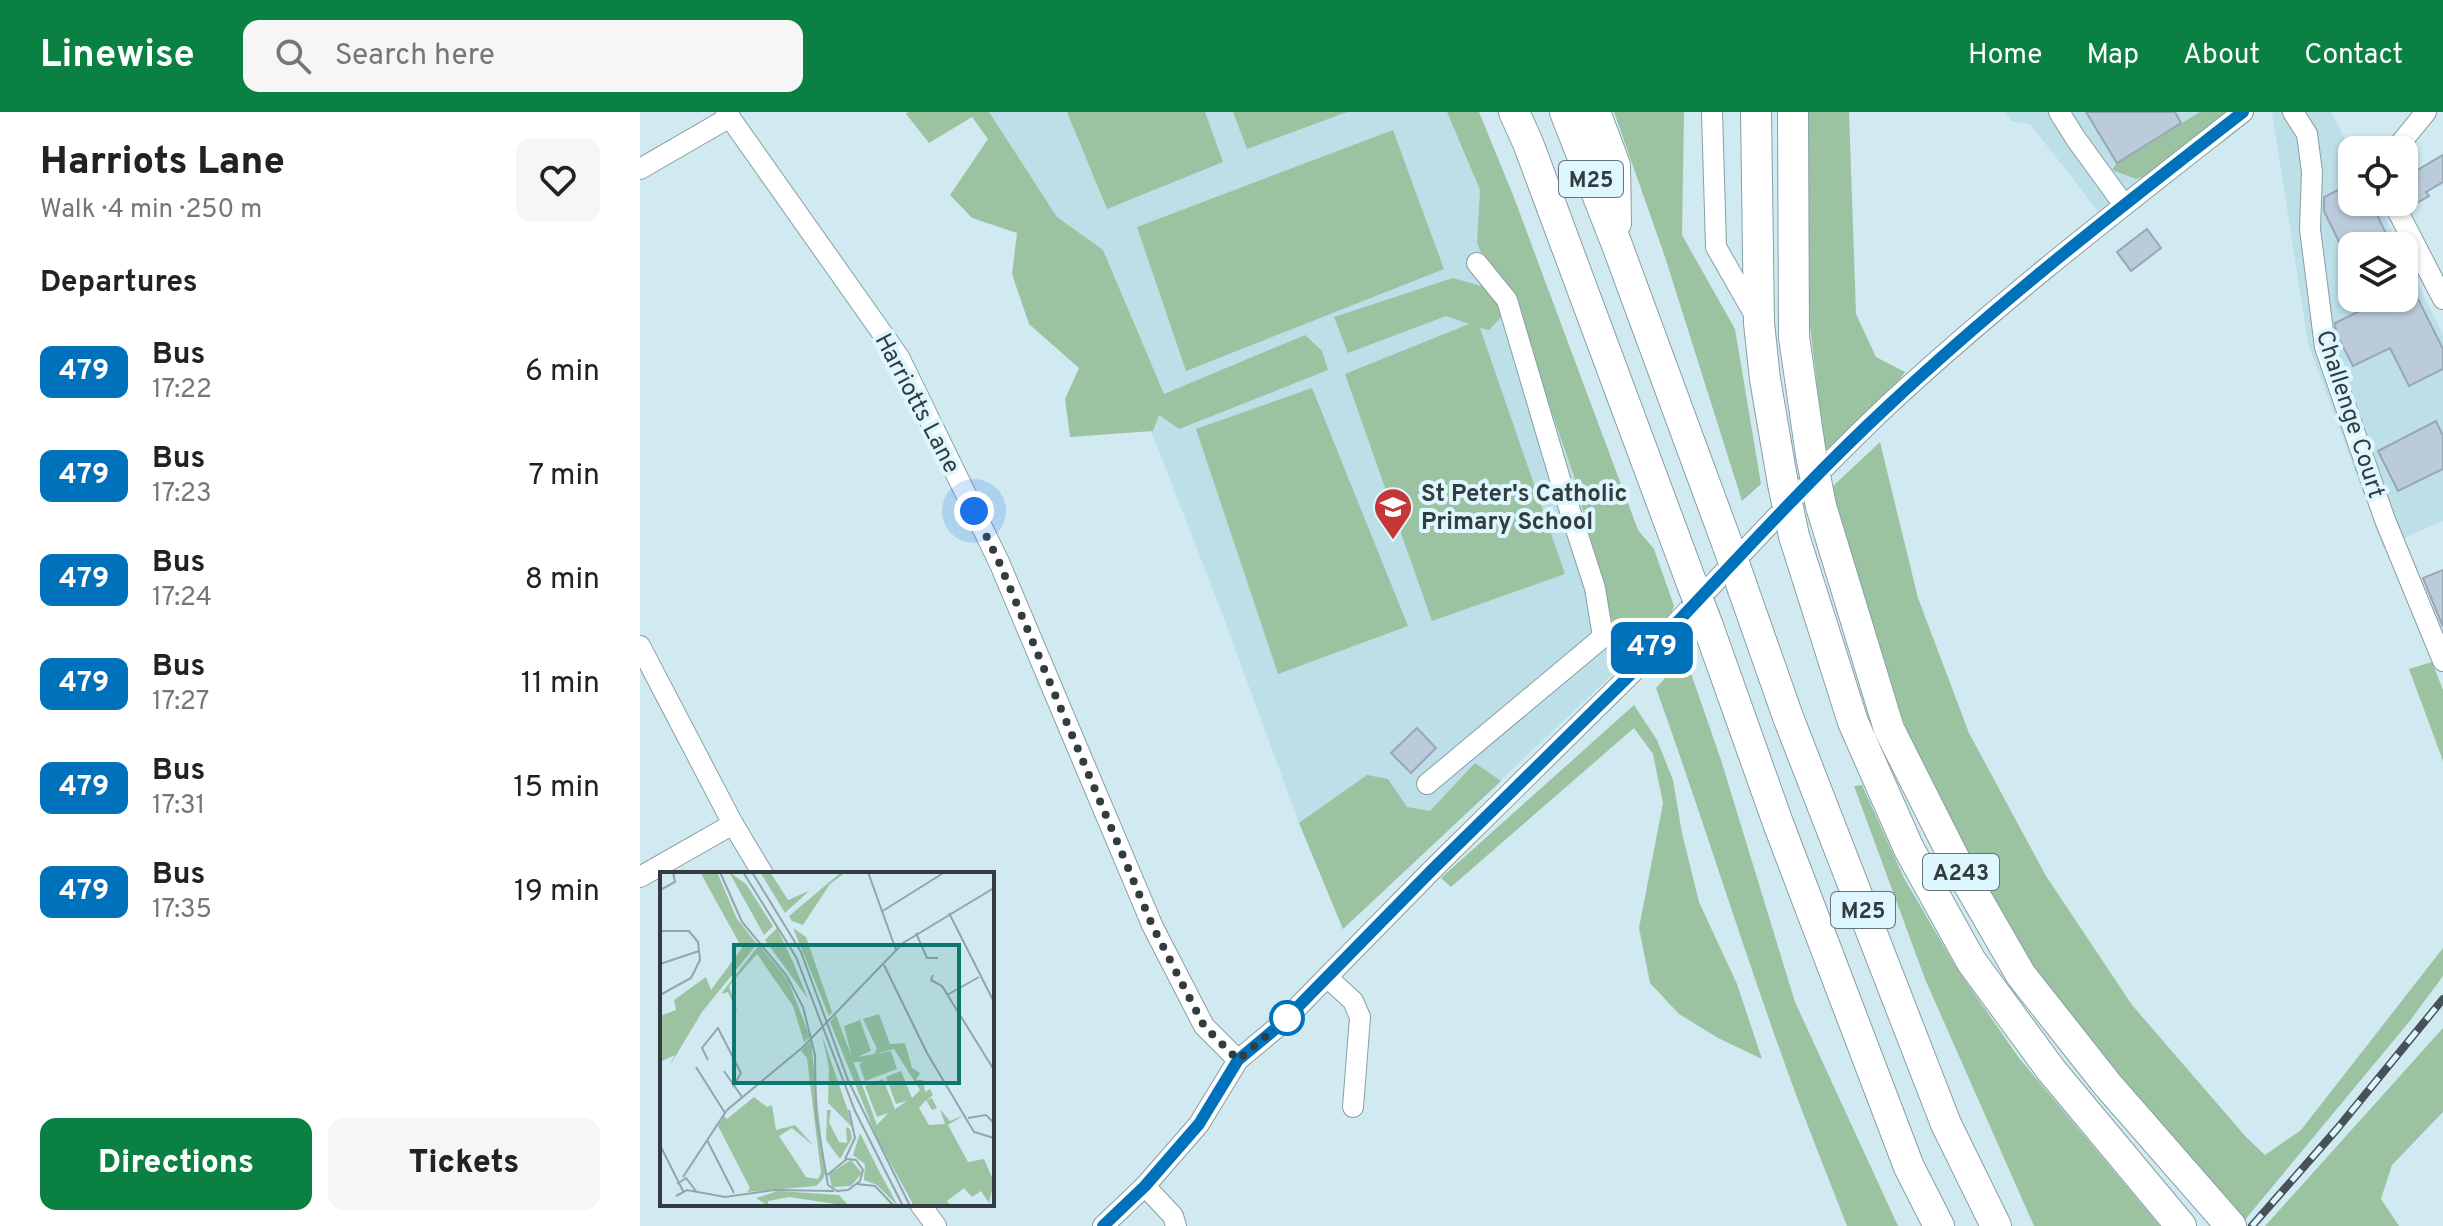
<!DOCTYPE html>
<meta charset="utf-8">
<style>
:root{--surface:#fff;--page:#f6f6f6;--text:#222;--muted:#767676;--accent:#0b8043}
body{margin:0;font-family:Overpass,sans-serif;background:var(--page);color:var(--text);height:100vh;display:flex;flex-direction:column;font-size:30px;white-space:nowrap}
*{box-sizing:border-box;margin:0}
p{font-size:26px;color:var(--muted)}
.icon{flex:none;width:44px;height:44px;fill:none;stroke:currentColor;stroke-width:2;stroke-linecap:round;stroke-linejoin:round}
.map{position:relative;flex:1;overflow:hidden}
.panel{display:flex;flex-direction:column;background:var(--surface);width:640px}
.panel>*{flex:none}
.badge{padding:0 16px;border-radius:12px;font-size:28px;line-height:52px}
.tools{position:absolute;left:1698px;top:24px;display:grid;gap:16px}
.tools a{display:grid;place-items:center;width:80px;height:80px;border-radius:16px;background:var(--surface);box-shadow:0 2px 6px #0004;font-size:40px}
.you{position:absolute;width:40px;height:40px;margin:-20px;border:6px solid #fff;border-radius:50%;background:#1a73e8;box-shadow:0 0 0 12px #1a73e833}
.map>.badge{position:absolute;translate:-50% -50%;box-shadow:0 0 0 4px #fff}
h2{padding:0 40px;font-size:30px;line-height:72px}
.round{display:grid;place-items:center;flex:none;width:84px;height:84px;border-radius:16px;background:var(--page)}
.summary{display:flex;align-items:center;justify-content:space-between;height:136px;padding:0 40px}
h1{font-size:38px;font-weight:800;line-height:60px}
.button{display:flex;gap:16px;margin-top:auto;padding:16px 40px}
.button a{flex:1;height:92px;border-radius:16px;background:var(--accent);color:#fff;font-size:32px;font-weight:800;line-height:92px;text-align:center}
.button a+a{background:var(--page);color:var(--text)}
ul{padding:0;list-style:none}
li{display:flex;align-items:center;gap:24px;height:104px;padding:0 40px}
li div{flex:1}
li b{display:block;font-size:30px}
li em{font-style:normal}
li .badge{min-width:88px;font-weight:700;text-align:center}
header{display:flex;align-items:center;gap:48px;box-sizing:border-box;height:112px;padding:0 40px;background:var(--accent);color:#fff}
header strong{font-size:38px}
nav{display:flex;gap:44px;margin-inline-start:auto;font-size:28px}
.search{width:560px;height:72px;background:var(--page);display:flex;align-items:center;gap:20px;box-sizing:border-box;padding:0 28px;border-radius:16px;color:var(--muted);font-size:30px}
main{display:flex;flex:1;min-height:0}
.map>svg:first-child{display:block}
</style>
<header>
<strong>Linewise</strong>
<div class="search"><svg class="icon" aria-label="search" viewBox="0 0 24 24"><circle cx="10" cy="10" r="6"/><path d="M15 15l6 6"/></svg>Search here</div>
<nav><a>Home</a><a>Map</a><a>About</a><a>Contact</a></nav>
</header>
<main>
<section class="panel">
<div class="summary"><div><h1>Harriots Lane</h1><p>Walk · 4 min · 250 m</p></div><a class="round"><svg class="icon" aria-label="heart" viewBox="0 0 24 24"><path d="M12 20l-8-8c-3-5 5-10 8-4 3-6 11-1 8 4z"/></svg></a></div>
<h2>Departures</h2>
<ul>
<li><span class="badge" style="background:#0072bc;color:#fff">479</span><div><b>Bus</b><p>17:22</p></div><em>6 min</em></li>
<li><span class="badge" style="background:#0072bc;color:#fff">479</span><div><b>Bus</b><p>17:23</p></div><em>7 min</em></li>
<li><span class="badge" style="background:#0072bc;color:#fff">479</span><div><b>Bus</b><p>17:24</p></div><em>8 min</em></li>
<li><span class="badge" style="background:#0072bc;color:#fff">479</span><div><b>Bus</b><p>17:27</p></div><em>11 min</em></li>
<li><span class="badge" style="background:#0072bc;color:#fff">479</span><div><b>Bus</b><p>17:31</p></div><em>15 min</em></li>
<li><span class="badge" style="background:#0072bc;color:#fff">479</span><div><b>Bus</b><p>17:35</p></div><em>19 min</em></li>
</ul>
<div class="button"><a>Directions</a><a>Tickets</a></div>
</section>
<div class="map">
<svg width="1803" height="1114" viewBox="0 0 1803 1114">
<rect width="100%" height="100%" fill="#d1eaf1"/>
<g fill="#bcdfe8">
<polygon points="349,0 807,0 840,78 837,131 870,182 934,364 975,520 990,546 703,817 659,711 579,493 464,199 417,105"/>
<polygon points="1366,0 1584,0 1462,102 1457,98 1391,13 1371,9"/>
<polygon points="1632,0 1691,0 1712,41 1712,90 1737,90 1759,134 1712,134 1712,186 1764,186 1764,144 1803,223 1803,409 1743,435 1668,231"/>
</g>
<g fill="#9cc3a1">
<polygon points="268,0 349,0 417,105 463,138 524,282 665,223 682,239 688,258 539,317 519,303 513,319 430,325 425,287 439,256 389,212 372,162 377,121 332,106 310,83 348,27 332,5 289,31 266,2"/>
<polygon points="427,0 565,0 583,50 467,97"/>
<polygon points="593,0 707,0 607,37"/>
<polygon points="807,0 839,0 873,83 998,418 1014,437 1034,494 1028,510 990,546 975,520 934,364 870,182 849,159 837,131 840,78"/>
<polygon points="974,0 1044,0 1042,123 1095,217 1121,372 1102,389 1025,145"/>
<polygon points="1169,0 1209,0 1216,202 1236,245 1265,260 1252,279 1185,339 1169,206"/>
<polygon points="1560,0 1592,0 1516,61 1496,67 1472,58 1477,51"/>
<polygon points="753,18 804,157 546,259 497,115"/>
<polygon points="813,166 851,177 863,203 849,218 840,216 925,462 792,509 705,262 829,212 806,204 708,241 694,205"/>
<polygon points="672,276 768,514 638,562 556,317"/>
<polygon points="1240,330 1278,486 1329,621 1406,764 1492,893 1606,1025 1625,1043 1661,1018 1803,836 1803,864 1769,910 1604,1109 1551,1055 1369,828 1286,668 1228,517 1192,375"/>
<path d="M1045,544l36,104 74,242 103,224h-51c-22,-57 -45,-113 -65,-170 -44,-122 -82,-246 -126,-368z"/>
<polygon points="1792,550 1803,578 1803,649 1769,557"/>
<polygon points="994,593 1017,628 1033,668 1042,721 1059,790 1097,872 1122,947 1078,926 1039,902 1010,871 999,816 1023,691 1013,642 994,616 811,775 801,766"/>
<polygon points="835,651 861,669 703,817 659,711 727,663 748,667 767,695 790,699"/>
<polygon points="1222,673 1264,766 1316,855 1379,946 1520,1114 1394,1114 1285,867 1214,674"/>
<polygon points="1803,916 1803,1000 1752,1053 1741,1087 1759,1114 1625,1114"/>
</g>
<g fill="#bccbdb" stroke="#98a7b6" stroke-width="2">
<polygon points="1446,0 1535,0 1541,11 1477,51"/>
<polygon points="1803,43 1803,70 1786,80 1789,84 1773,93 1764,74 1778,66 1774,60"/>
<polygon points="1712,71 1712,90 1731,90 1752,134 1701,134 1684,99 1684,85"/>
<polygon points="1507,117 1521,136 1491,159 1477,140"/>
<polygon points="1764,159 1803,237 1803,257 1769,274 1750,236 1713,254 1696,221 1695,211 1746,186 1764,186"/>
<polygon points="1796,309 1803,324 1803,357 1758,379 1738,339"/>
<polygon points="1803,458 1803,515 1783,466"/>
<polygon points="777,616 796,636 771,661 751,641"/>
</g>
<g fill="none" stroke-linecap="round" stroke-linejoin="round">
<g stroke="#879fa5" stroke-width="22">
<g id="minor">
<polyline points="86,0 259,245 359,450 513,815 564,914 598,948"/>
<polyline points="1072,0 1076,135 1117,207"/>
<polyline points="1419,0 1436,27 1484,93"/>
<polyline points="1653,0 1667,22 1672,60 1670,117 1685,235 1745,408 1803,549"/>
<polyline points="1755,38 1786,0"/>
<polyline points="0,57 90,5"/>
<polyline points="1753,90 1803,187"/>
<polyline points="837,151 867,188 923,377 955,476 963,525"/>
<polyline points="0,534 93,712 123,762"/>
<path d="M787,672l176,-147c22,0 27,9 36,27"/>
<polyline points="0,765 93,712"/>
<polyline points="687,865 713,889 720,905 713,995"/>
<polyline points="505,1074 533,1104 536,1114"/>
<polyline points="280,1092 296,1114"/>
<path d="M463,1114l42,-40 54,-62 39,-64 42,-35 152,-155 201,-198 13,-17c80,-84 157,-169 241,-249 113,-105 235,-199 356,-294"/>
</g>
</g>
<g stroke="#879fa5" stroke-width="32">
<g id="highway">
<polyline points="874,0 888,31 1052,472"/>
<polyline points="925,0 977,133 1088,434"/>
<polyline points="955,0 975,53 976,111"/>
<polyline points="1116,0 1119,211 1125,267 1143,372"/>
<polyline points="1153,0 1154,225 1171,343"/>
<polyline points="1181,394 1249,617 1317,752 1381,863 1467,972 1591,1114"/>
<polyline points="1154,424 1213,610 1269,737 1331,849 1411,958 1541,1114"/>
<polyline points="1103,477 1148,605 1306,1012 1356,1114"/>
<polyline points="1068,514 1138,711 1269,1055 1299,1114"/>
</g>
</g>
<use href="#minor" stroke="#fff" stroke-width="20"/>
<use href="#highway" stroke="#fff" stroke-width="30"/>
<g stroke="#465256" stroke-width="8">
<polyline id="rail" points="1612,1114 1697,1017 1803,887"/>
</g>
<use href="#rail" stroke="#def7fe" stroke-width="5" stroke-dasharray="15" stroke-linecap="butt"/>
<g stroke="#879fa5" stroke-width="32" stroke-linecap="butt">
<g id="highway-bridge">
<polyline points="1171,343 1181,394"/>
<polyline points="1143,372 1154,424"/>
<polyline points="1088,434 1103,477"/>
<polyline points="1052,472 1068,514"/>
</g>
</g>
<use href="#highway-bridge" stroke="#fff" stroke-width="30"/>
</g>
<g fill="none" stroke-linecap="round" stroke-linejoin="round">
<g stroke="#fff" stroke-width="18">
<path id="line" d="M463,1114l42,-40 54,-62 39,-64 42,-35 152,-155 201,-198 13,-17c80,-83 157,-170 242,-249 112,-105 234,-200 355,-294"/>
</g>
<use href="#line" stroke="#0072bc" stroke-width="12"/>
<polyline stroke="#333d40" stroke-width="8" stroke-dasharray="0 14.4" points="334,399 359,450 513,815 564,914 598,948 647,906"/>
</g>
<defs>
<g id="school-pin" transform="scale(2)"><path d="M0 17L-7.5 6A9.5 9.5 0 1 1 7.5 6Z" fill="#c53637" stroke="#def7fe"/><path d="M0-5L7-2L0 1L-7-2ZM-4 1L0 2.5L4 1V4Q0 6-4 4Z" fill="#fff"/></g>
</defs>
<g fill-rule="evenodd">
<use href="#school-pin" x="753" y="395"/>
</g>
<circle fill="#fff" stroke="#0072bc" stroke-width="4" cx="647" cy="906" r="16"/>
<g text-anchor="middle" stroke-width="8" stroke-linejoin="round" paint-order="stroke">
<g fill="#def7fe" stroke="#667579" stroke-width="2">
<rect x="919" y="49" width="64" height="36" rx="6"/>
<rect x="1283" y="742" width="76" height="36" rx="6"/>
<rect x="1191" y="780" width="64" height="36" rx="6"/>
</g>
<g font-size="22" font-weight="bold" fill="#333d40">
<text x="951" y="75">M25</text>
<text x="1321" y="768">A243</text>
<text x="1223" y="806">M25</text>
</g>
<g font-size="24" fill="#333d40" stroke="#def7fe">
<text transform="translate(278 291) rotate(62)" y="8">Harriotts Lane</text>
<text transform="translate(1711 302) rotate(72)" y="8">Challenge Court</text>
</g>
<g font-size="24" font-weight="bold" fill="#333d40" stroke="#def7fe" text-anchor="start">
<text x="781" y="389">St Peter's Catholic<tspan x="781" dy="28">Primary School</tspan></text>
</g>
</g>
<g transform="translate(20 760)">
<rect width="334" height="334" fill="#d1eaf1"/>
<path d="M40,0h17l20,47 20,25 -55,68 -33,55 6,-12 -15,7v-46l16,-6 -2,-10 32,-23 5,13 31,-42zM69,0l17,12 27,42 -9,9zM100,0h10l18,28 21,-9 -24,22zM186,0l-16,12 -27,41 -11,-4 -3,-5 50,-42zM117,56l16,34 15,37 -43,-59zM133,56l13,9 26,75 -3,4zM99,73l29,35 22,57 -6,5 -11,-36 -36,-52 -28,32 9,28 -10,-22 -7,2zM219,142l11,30 15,-1 7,25 8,5 -4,7h7l2,12 5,-3 3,6 -6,5 5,-2 5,10 -5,2 -6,-10 -7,8 10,17 16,-1 -5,-15 10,12 14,-6 -16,10 20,37 16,-3 10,23 -5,21 -8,-12 -9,6 -8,-9 -17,13 3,5h-36l-37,-68 -47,-116 6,-7 41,110 11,-12 -11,4 -12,-31 18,-7 12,30 12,-8 -11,3 -10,-27 15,-6 11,27 8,-8 -26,-41 -20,5 3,-5 -14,-30zM200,148l11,31 -14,6 34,-6 6,18 -32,12 -6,-17 4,-2h-10l-9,-36zM162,163l25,73 5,19 -24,-24 1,-35zM151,169l14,133 -2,5 -7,7 -69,6 3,-4 -32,-62 6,-10 3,3 27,-22 13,10 5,-2 4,25 19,-5 19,21 -22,-18 -13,8 27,41 12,2 3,-6 -14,-115 -6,-7zM167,238h4l-2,12 10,20 8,1 -1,-16 4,2 2,9 -12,21 -14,-19zM200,261l18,36 20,37 -21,-21 -13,-5 1,-16 -12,-9zM191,288l11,13 -11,13 -19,1 -3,-13zM118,319l61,4 10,11 -60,-9 -21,4v5l-12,-8z" fill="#9cc3a1"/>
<path fill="none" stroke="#92a5aa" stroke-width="2" d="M60,0l22,50 45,54 16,31 12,48 1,60 12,70 9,6 11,-1 12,-9 3,-11 -7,-10 -9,-1 -20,16M83,0l53,85 59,154 48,95M92,0l49,80 47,128 62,126M208,0l28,78M0,18l15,-8 -2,-10M221,40l64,-40M289,41l45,89M0,59h29l9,11 2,18 -9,18 -31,17M256,61l11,25h11M0,92l39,-13M224,93l43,88 47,79 20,6M273,103l-2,5 11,6 52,84M287,123l32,-18M48,188l-6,-12 16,-20 23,45 -8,14M36,195l29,46M64,199l18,26M308,246l18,-3 8,8M47,268l27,53M0,273l23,46M185,287l10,-21 -6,-28M23,305l44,-67 76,-63 100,-104 91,-55M17,312l9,-6 10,13M197,312l18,2 19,20M16,324l11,-6 38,7 49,-7 60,1"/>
<path fill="#0f766e" fill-opacity="0.15" stroke="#0f766e" stroke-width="4" d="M74,73h225v138h-225z"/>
<rect width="334" height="334" fill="none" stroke="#333d40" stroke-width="4"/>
</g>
</svg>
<div class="tools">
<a><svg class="icon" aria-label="locate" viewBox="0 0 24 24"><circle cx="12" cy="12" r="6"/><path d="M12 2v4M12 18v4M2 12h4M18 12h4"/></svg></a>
<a><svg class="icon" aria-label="layers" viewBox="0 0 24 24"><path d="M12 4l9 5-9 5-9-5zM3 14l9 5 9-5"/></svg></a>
</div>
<div class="you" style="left:334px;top:399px"></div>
<b class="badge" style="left:1012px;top:536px;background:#0072bc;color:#fff">479</b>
</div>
</main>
